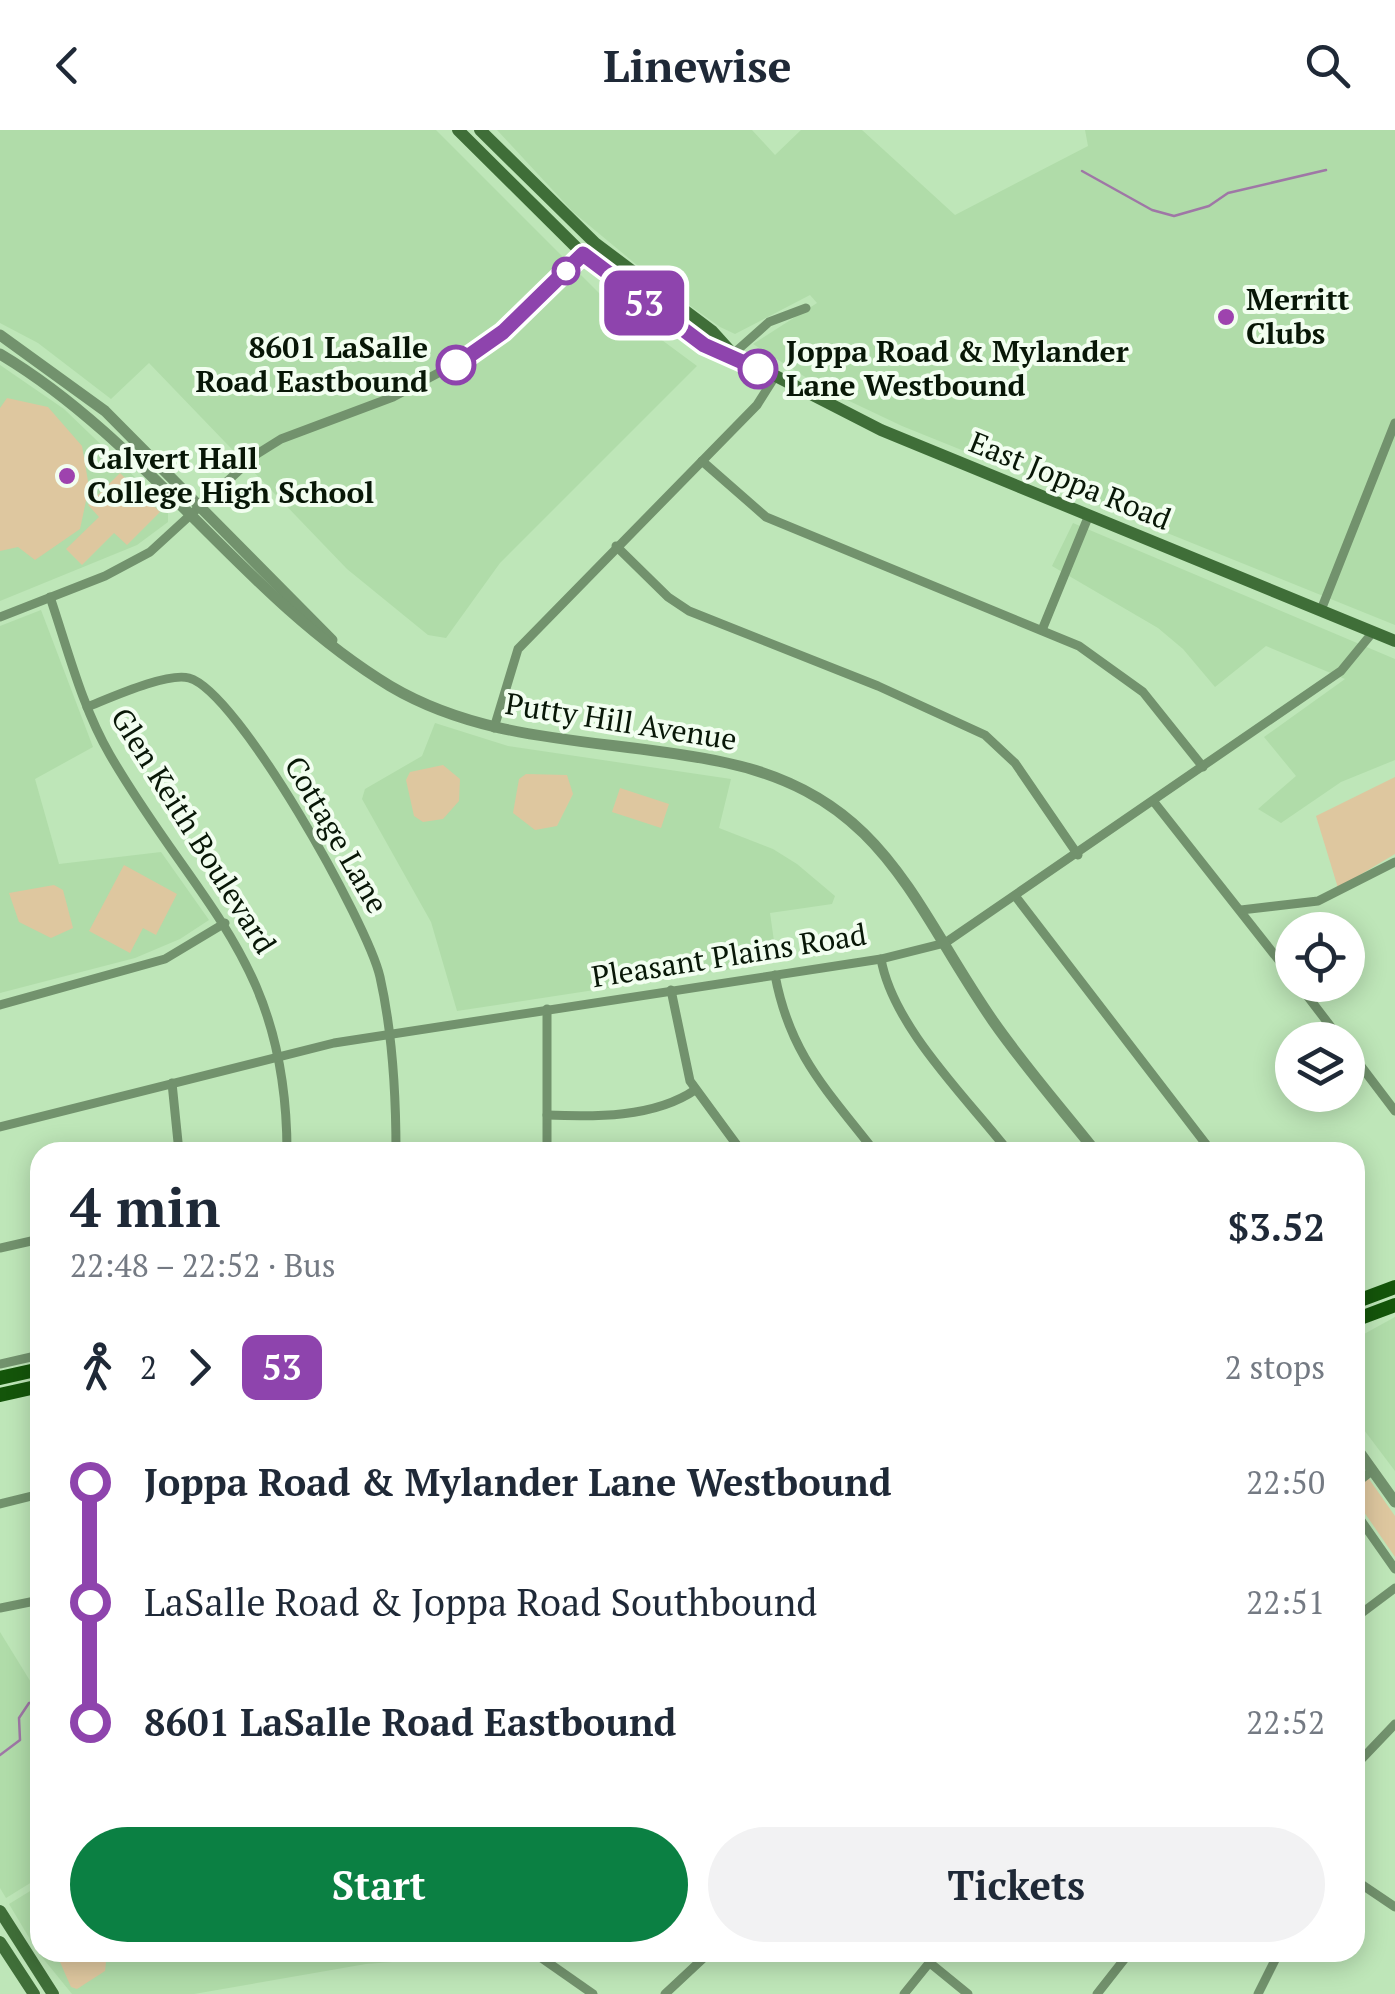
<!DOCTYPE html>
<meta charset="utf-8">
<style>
:root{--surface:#fff;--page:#f2f2f3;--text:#1f2937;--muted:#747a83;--accent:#0b8043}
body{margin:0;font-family:"PT Serif",serif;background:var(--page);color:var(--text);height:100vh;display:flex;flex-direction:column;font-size:38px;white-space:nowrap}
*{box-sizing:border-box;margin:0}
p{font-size:32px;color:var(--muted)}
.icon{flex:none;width:55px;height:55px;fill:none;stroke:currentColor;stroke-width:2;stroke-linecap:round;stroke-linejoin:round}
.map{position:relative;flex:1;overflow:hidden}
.sheet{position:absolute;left:30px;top:1012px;width:1335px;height:820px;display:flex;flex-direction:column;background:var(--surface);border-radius:30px;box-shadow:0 5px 25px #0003}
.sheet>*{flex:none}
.badge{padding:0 20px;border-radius:15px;font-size:35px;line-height:65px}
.fabs{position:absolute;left:1275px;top:782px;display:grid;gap:20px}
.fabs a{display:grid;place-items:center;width:90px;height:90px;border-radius:50%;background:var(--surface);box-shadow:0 5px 25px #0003;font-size:50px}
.map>.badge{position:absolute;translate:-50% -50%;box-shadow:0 0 0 5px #fff}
.legs{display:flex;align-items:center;gap:15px;height:110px;padding:0 40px;font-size:32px}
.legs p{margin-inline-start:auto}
.head{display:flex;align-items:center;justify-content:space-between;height:170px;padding:0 40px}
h1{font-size:55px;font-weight:700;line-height:75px}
.primary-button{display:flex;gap:20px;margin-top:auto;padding:20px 40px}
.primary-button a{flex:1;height:115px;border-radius:60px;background:var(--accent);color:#fff;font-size:40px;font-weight:700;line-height:115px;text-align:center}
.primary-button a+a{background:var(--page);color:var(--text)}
ul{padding:0 40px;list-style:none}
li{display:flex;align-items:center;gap:35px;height:120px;font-size:38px}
li i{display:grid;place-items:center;width:15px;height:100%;margin:0 12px;background:currentColor}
li i::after{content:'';width:25px;height:25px;margin:-12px;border:8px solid;border-radius:50%;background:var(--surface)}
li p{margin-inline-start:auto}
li:first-child i{background:linear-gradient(#0000 50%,currentColor 0)}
li:last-child i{background:linear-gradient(currentColor 50%,#0000 0)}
header{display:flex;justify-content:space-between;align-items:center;height:130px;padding:0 40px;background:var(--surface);font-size:45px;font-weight:700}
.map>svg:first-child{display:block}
</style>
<header><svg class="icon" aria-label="back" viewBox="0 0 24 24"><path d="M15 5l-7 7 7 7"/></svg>Linewise<svg class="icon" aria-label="search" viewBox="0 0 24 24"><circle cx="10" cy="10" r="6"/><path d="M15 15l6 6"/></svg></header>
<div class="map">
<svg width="1395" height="1864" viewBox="0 0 1395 1864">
<rect width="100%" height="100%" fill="#bee6b8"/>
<g fill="#b0dca9">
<polygon points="0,0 436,0 601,165 697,236 500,433 446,508 428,505 347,439 149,233 111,269 38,213 0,193"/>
<polygon points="497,0 752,0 775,25 801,0 862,0 955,85 1088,16 1085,0 1395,0 1395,495 902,296 826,260 753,214 817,173 810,165 735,204 720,197 661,155 573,82"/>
<polygon points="0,235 64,279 168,379 168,392 137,415 0,471"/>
<polygon points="1073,393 1395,529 1395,630 1341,652 1281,693 1258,679 1296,646 1264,607 1345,549 1266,516 1215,557 1183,519 1158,498 1052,436"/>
<polygon points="41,480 93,617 35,649 59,734 161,722 209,790 180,809 135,828 0,863 0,496"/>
<polygon points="435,593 508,616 731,649 719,698 773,719 797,734 835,766 832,774 770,783 777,832 457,881 431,792 362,669 365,659 422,626"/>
<polygon points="1395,1187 1395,1341 1355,1288 1355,1209"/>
<polygon points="0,1502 40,1567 40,1747 6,1768 0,1758"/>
<polygon points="40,1755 40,1822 438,1822 445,1828 366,1834 194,1864 72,1864 37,1821 9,1774"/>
</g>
<g fill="#dec79f">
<polygon points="7,268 48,277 82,316 89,357 80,399 35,430 18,417 0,421 0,278"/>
<polygon points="120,343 160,382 127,415 114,403 82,435 66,419 99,387 88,375"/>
<polygon points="443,635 460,649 459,671 443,689 423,692 414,686 406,650 410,642"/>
<polygon points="526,644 567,645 573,664 557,696 535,700 513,683 519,649"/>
<polygon points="1395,647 1395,724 1338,758 1316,686"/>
<polygon points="620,658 669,674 661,698 612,682"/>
<polygon points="124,735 177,764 156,805 143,798 130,823 89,801"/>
<polygon points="54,755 63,760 73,798 51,808 19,792 9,763"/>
<polygon points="1355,1329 1395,1386 1395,1427 1355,1369"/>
<polygon points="56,1823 107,1823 105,1841 77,1859 71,1857"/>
</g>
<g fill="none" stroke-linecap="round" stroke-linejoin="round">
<g stroke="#9f77a6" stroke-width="2.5">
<polyline points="1082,41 1152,80 1174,86 1209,76 1228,63 1326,40"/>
<polyline points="0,1625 20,1610 19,1588 29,1573 40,1572"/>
</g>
<g stroke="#72926d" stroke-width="9">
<polyline points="733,224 769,192 806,178"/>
<polyline points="702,331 766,387 1079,516 1143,562 1203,637"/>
<polyline points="616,416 668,467 689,481 878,556 985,605 1015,633 1078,725"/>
<path d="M50,467c18,53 32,110 60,158 87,150 177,205 177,397"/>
<polyline points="1321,480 1395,293"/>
<polyline points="0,487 105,446 150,422 257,324 281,309 393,267 476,223 583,124"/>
<polyline points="1042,500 1089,385"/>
<path d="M87,577c23,-9 80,-35 102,-29 49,13 179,246 191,299 13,58 16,117 16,175"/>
<polyline points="494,598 518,519 757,275 774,248"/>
<polyline points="1154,672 1292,847"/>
<polyline points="1016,767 1212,1022"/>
<polyline points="1241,780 1318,771 1395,732"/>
<path d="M881,829c12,68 86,139 128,193"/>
<path d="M775,845c15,80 52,115 100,177"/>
<polyline points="1299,855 1341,910"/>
<polyline points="671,860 690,951 742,1022"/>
<polyline points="0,875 165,829 225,793"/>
<polyline points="547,879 547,1022"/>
<polyline points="1348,919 1395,981"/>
<polyline points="172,953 179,1022"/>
<path d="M547,985c47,2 107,3 148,-25"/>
<polyline points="0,997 334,913 881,829 945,813 1341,541 1373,502"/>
<polyline points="0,1118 40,1109"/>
<polyline points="0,1234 40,1225"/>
<polyline points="1355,1354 1373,1340"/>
<polyline points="0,1374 40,1364"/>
<polyline points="1355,1382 1395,1439"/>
<polyline points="0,1478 40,1470"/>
<polyline points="1355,1488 1395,1458"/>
<polyline points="1355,1636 1395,1594"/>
<polyline points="1355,1750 1395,1777"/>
<polyline points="533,1822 593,1864"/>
<polyline points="930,1833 968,1864"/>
<polyline points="665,1864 710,1822"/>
<polyline points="904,1864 938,1822"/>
<polyline points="1097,1864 1130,1822"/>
<polyline points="1258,1864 1279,1822"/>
</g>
<g stroke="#72926d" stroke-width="11">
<polyline points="0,205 105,281 332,510"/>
<path d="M0,224c148,88 243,243 390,332 103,61 223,52 337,77 158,34 186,143 266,258 32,46 69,88 103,131"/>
<polyline points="1355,1316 1395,1372"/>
</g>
<g stroke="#3f6e38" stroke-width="12">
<polyline points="458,0 583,124 704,215 733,224 881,300 1395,511"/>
<polyline points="480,0 595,113 712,201 731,222"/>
<polyline points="0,1781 53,1864"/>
<polyline points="0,1812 34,1864"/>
</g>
<g stroke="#14550a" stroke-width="14">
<polyline points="1355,1172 1395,1157"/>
<polyline points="1355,1190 1395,1175"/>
<polyline points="0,1248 40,1239"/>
<polyline points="0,1265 40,1256"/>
</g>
</g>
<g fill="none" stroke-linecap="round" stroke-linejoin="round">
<g stroke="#fff" stroke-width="22">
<polyline id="line-1" points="456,235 503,202 583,124 704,215 758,239"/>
</g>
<use href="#line-1" stroke="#8e44ad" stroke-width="15"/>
</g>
<g fill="#fff" stroke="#8e44ad" stroke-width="5">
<circle cx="566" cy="141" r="12"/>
<circle cx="456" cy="235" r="18"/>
<circle cx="758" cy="239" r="18"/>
</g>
<g fill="#9e43ae" stroke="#f2fef0" stroke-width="4">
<circle cx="1226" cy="187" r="10"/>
<circle cx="67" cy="346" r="10"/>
</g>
<g text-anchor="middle" stroke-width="8" stroke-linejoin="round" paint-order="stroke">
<g font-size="30" font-weight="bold" fill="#081707" stroke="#f2fef0" text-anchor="start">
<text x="1246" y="180">Merritt<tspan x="1246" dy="34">Clubs</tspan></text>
<text x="87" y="339">Calvert Hall<tspan x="87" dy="34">College High School</tspan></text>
</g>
<g font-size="30" font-weight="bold" fill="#081707" stroke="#f2fef0" text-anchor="end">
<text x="428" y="228">8601 LaSalle<tspan x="428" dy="34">Road Eastbound</tspan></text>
<text x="786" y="232" text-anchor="start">Joppa Road &amp; Mylander<tspan x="786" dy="34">Lane Westbound</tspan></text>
</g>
<g font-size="30" fill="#081707" stroke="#f2fef0">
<text transform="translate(1070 351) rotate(22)" y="10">East Joppa Road</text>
<text transform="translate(621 592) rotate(9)" y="10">Putty Hill Avenue</text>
<text transform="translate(193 701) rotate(58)" y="10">Glen Keith Boulevard</text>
<text transform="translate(336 705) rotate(60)" y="10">Cottage Lane</text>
<text transform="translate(729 826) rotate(-9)" y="10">Pleasant Plains Road</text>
</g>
</g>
</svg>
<div class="fabs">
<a><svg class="icon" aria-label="locate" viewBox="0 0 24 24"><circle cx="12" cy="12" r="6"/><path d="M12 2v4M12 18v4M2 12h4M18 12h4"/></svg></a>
<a><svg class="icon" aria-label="layers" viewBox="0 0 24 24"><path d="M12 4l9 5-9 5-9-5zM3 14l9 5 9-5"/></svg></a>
</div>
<b class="badge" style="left:644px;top:173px;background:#8e44ad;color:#fff">53</b>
<section class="sheet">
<div class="head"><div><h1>4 min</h1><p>22:48 – 22:52 · Bus</p></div><b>$3.52</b></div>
<div class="legs"><svg class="icon" aria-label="walk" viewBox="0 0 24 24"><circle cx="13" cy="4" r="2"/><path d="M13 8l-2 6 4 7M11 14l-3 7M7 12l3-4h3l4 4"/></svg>2<svg class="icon" aria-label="forward" viewBox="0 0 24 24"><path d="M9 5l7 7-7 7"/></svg><b class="badge" style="background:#8e44ad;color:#fff">53</b><p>2 stops</p></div>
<ul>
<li><i style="color:#8e44ad"></i><b>Joppa Road &amp; Mylander Lane Westbound</b><p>22:50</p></li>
<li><i style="color:#8e44ad"></i><span>LaSalle Road &amp; Joppa Road Southbound</span><p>22:51</p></li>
<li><i style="color:#8e44ad"></i><b>8601 LaSalle Road Eastbound</b><p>22:52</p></li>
</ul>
<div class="primary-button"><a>Start</a><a>Tickets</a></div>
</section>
</div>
